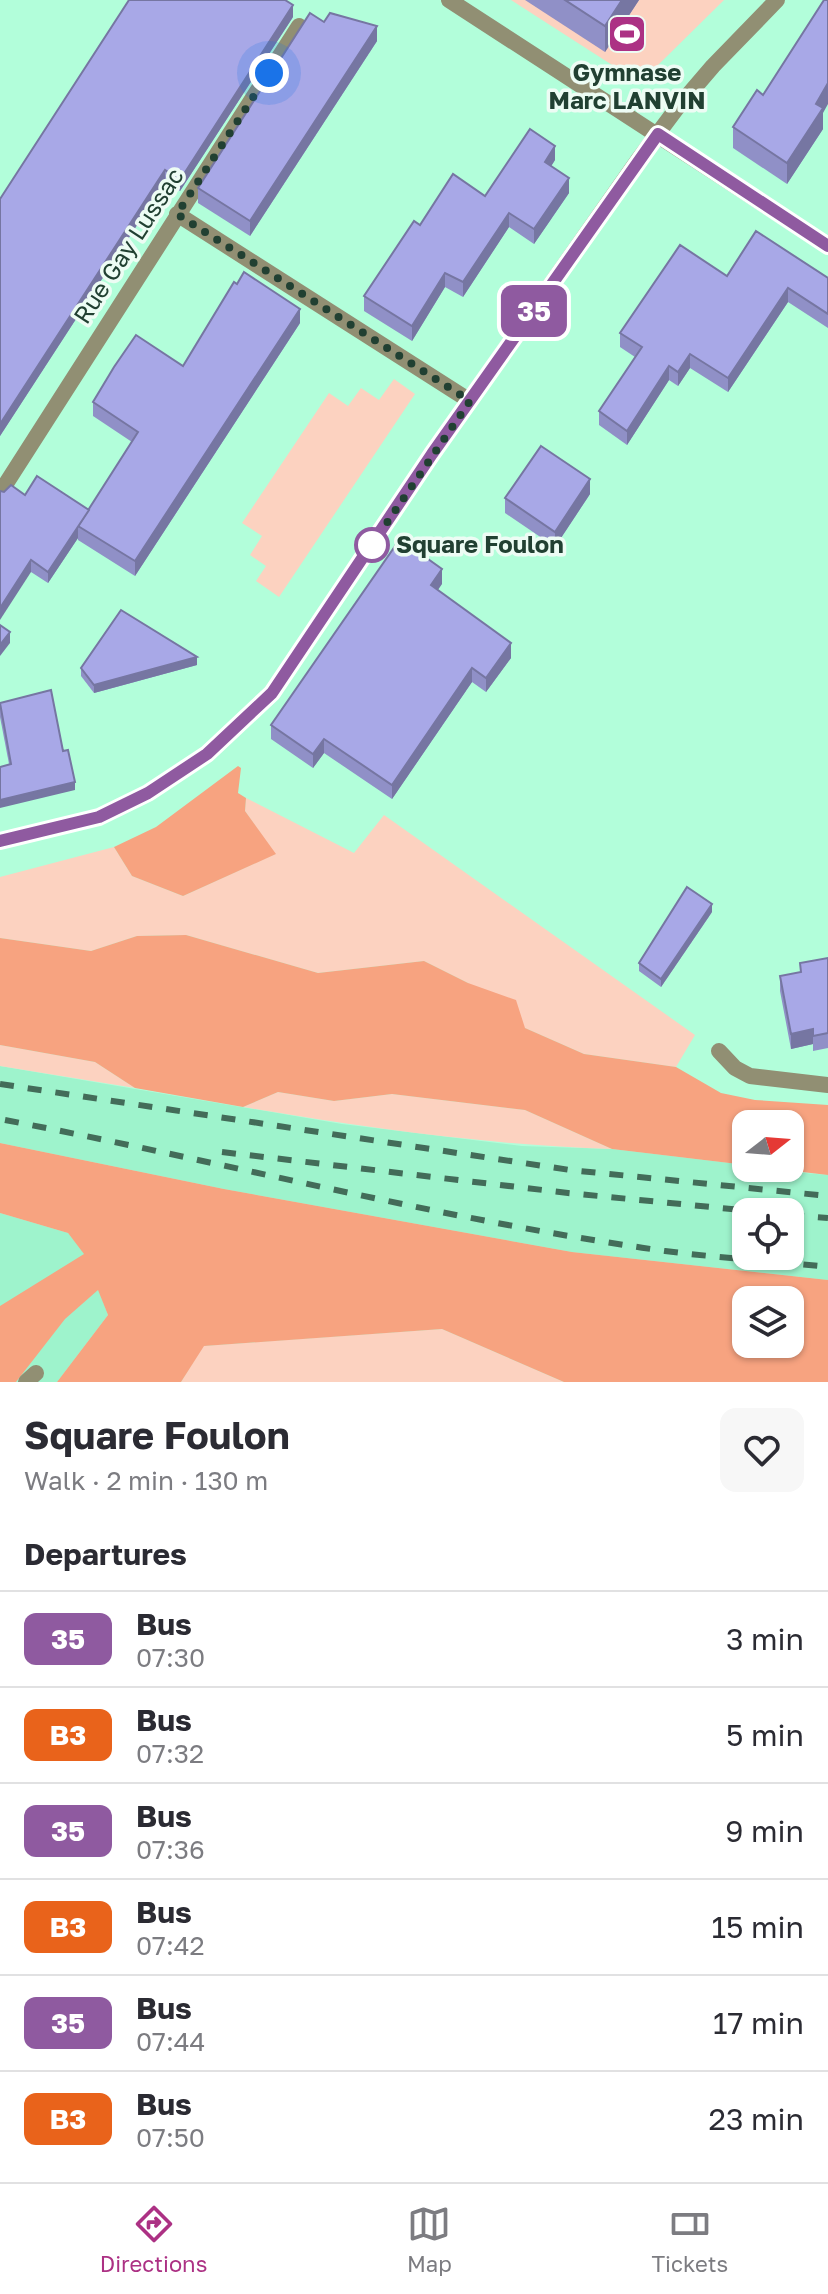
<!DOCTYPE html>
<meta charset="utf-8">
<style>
:root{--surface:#fff;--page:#f7f7f7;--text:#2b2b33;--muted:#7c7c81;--line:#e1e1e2;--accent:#ac3184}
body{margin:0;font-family:"Golos Text",sans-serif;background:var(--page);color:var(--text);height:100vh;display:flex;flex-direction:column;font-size:30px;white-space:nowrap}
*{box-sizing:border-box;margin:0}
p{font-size:26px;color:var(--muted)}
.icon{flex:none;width:44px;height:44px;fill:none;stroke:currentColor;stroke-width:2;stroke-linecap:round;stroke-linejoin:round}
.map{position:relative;height:1382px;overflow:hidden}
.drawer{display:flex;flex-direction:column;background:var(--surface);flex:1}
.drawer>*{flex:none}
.badge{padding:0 16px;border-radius:12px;font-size:28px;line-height:52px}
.needle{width:52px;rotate:73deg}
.controls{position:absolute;left:732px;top:1110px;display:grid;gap:16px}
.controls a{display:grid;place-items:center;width:72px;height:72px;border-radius:16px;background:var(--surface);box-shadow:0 2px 6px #0004;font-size:40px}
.you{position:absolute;width:40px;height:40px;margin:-20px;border:6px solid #fff;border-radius:50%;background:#1a73e8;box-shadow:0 0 0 12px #1a73e833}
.map>.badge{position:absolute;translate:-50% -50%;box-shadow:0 0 0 4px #fff}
h2{padding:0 24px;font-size:30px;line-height:72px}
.round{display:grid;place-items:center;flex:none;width:84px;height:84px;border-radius:16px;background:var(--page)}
.summary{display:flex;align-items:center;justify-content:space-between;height:136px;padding:0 24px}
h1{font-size:38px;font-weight:700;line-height:60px}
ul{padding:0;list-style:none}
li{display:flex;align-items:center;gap:24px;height:96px;padding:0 24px;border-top:2px solid var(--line)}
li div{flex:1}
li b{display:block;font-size:30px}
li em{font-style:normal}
li .badge{min-width:88px;font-weight:700;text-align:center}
.tab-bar{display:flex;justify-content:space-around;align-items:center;height:112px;border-top:2px solid var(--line);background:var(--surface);font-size:22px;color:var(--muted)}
.tab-bar a{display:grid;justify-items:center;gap:4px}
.tab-bar .active{color:var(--accent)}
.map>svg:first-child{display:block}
</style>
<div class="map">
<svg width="828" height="1382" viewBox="0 0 828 1382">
<rect width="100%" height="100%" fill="#b2feda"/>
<g fill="#9ef3cc" fill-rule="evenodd">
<path d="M0,1066l342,58 180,22 90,3 134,16v3l82,7v105l-256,-28 -348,-63 -224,-46zM746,1212h44v44h-44z"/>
<polygon points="0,1213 68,1233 85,1254 108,1315 57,1382 0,1382"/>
</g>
<g fill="#fcd2c0">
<polygon points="511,0 724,0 655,68 623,72"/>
<polygon points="394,379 415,394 279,597 256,581 266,566 250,555 262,536 242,523 329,393 348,406 361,388 379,400"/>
<polygon points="246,798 354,853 384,815 695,1035 676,1067 584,1054 525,1028 468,983 424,961 318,973 186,935 137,936 91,951 0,938 0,877 114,847 132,876 183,896 275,854 245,811"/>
<polygon points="0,1045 95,1062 135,1088 0,1066"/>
<path d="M278,1092l56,9 58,-7 133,16 87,39c-124,-4 -246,-21 -369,-42z"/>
<polygon points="442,1329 564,1382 181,1382 203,1346"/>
</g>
<g fill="#f7a380" fill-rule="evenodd">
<polygon points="238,766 241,768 238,793 246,798 245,811 276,854 183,896 132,876 114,847 156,827"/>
<polygon points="186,935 318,973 424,961 468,983 516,1000 525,1028 584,1054 676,1067 721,1093 755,1100 828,1105 828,1175 768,1168 790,1168 790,1124 746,1124 746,1165 612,1149 525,1110 392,1094 334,1101 278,1092 243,1107 135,1088 95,1062 0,1045 0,938 91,951 137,936"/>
<path d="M0,1143l224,46 348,63 256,28v102h-264l-122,-53 -238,17 -23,36h-124l51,-67 -10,-25 -33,29 -49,63h-16v-76l84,-52 -16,-21 -68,-20zM790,1300v44h-44v-44z"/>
</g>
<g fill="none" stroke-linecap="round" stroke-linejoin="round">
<polyline stroke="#918f73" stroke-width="16" points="26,1382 36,1373"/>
<g stroke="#918f73" stroke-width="16">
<polyline points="449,0 828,246"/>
<polyline points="177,214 470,401"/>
<polyline points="0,493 299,26"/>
<polyline points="719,1051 735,1068 750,1076 828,1085"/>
</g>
<polyline stroke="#918f73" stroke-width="16" points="0,841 99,817 148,793 207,754 272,693 432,454 638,160 677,108 713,66 777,0"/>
<g stroke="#436c59" stroke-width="6" stroke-dasharray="14 14" stroke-linecap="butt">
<polyline points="0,1084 570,1170 828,1196"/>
<path d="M5,1120c220,42 438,100 660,131 54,7 109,10 163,16"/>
<polyline points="222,1152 568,1193 762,1212"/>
<polyline points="790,1215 828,1218"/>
</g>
</g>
<g fill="#9090c7">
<polygon points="525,0 639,0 605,52"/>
<polygon points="293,17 180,191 165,182 0,436 0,199"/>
<polygon points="324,22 377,41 250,236 198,203 198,188"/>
<polygon points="763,95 823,113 823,129 787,184 733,148 733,127"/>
<polygon points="555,160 551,166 569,193 534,244 509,227 463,297 445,287 412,341 364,311 364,296 420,225 485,196"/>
<polygon points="727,276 828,278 828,328 788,302 728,392 690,368 678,386 669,380 627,445 599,425 599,411 635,357 620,347 620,333"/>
<polygon points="300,323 135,576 78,540 78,538 48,583 31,572 25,495 89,510 132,442 93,416 93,402 183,366"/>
<polygon points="590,494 555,547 505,513 505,498"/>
<polygon points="442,584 437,590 511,658 486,692 472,682 392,799 324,753 313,768 271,739 271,725"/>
<polygon points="197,665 94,693 81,676 81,668"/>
<polygon points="0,703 63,751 75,790 9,764 0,717"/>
<polygon points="712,912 661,987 639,971 639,963"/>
<polygon points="828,958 828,1048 813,1051 813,1044 791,1049 780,991 780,976 800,973 800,963"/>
</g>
<g fill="#7676a2">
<polygon points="622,0 639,0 605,52 605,26"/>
<polygon points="293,5 293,17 180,191 180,180"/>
<polygon points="377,26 377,41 250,236 250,221"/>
<polygon points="828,83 828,104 823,113 823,129 787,184 787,163 816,104"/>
<polygon points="555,146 555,160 545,176 545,162"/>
<polygon points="165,170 165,182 0,436 0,424"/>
<polygon points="569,178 569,193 534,244 534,229"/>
<polygon points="509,213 509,227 463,297 463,282"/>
<polygon points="445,273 445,287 412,341 412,326"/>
<polygon points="788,288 788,302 728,392 728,378"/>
<polygon points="300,309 300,323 135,576 135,561"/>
<polygon points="690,354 690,368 678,386 678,372"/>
<polygon points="669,366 669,380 627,445 627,431"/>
<polygon points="590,479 590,494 555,547 555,532"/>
<polygon points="78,526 78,538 48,583 48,572"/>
<polygon points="31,560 31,572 0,620 0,608"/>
<polygon points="442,569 442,584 431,600 431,585"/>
<polygon points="10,632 10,643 0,656 0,645"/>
<polygon points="511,643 511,658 486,692 486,678"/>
<polygon points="197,657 197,665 94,693 94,685"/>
<polygon points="472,668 472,682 392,799 392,785"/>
<polygon points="324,739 324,753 313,768 313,754"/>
<polygon points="75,782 75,790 0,808 0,800"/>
<polygon points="712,904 712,912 661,987 661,979"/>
<polygon points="813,1029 813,1044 791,1049 791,1034"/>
</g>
<g fill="#a8a8e7" stroke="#7676a2" stroke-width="2">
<polygon points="129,0 285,0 293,5 180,180 165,170 0,424 0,199"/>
<polygon points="565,0 622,0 605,26"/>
<polygon points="824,0 828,0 828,83 816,104 823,108 787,163 733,127 757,90 763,95"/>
<polygon points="310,13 324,22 330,13 377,26 250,221 198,188"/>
<polygon points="530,129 555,146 545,162 569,178 534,229 509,213 463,282 445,273 412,326 364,296 414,221 420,225 453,174 485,196"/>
<polygon points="756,231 828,278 828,314 788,288 728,378 690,354 678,372 669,366 627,431 599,411 642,347 620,333 680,245 727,276"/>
<polygon points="244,272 300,309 135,561 78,526 138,432 93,402 114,367 136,335 183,366 234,282 237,284"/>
<polygon points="541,446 590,479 555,532 505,498"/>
<polygon points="37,476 89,510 48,572 31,560 0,608 0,491 4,492 11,485 25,495"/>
<polygon points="400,539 442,569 431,585 511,643 486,678 472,668 392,785 324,739 313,754 271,725"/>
<polygon points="121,610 197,657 94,685 81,668"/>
<polygon points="0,625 10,632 0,645"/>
<polygon points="51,690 63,751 68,750 75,782 0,800 0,767 11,764 0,703"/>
<polygon points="687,887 712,904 661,979 639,963"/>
<polygon points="828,958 828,1033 813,1036 813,1029 791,1034 780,976 801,972 800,963"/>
</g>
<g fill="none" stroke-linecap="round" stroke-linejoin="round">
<g stroke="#fff" stroke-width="18">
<polyline id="line" points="0,841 99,817 148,793 207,754 272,693 432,454 658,134 828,246"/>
</g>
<use href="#line" stroke="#8f5aa0" stroke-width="12"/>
<polyline stroke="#214032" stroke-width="8" stroke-dasharray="0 14.4" points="269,73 177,214 470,401 365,555 372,545"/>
</g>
<defs>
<g id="stadium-square" transform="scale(2)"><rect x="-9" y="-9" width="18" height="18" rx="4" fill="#ac3184" stroke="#edfcf4"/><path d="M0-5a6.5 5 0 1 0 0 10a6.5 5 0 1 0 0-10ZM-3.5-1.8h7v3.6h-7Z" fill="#fff"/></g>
</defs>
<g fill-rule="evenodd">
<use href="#stadium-square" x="627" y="34"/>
</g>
<circle fill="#fff" stroke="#8f5aa0" stroke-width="4" cx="372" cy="545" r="16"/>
<g text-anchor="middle" stroke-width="7" stroke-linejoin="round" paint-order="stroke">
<g font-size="24" font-weight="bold" fill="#214032" stroke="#edfcf4">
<text x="627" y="81">Gymnase<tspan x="627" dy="28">Marc LANVIN</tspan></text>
</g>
<g font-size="24" fill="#214032" stroke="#edfcf4">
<text transform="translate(129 246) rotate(-57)" y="8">Rue Gay Lussac</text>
</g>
<g font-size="24" font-weight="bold" fill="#214032" stroke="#edfcf4" text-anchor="start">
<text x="396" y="553">Square Foulon</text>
</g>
</g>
</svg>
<div class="controls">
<a><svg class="needle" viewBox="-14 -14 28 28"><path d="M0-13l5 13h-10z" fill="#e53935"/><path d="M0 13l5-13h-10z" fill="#7c7c81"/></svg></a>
<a><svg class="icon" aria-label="locate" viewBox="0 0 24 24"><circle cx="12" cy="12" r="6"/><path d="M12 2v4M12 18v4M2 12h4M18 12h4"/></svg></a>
<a><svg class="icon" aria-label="layers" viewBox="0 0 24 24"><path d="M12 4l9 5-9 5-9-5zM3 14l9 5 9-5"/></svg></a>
</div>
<div class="you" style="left:269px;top:73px"></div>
<b class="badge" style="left:534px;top:311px;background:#8f5aa0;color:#fff">35</b>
</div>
<section class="drawer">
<div class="summary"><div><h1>Square Foulon</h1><p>Walk · 2 min · 130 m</p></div><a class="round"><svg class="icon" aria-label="heart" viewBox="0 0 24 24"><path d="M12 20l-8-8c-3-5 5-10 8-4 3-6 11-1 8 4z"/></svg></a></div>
<h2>Departures</h2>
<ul>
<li><span class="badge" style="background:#8f5aa0;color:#fff">35</span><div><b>Bus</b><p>07:30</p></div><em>3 min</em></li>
<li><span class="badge" style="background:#e9631b;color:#fff">B3</span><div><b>Bus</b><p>07:32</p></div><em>5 min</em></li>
<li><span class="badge" style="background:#8f5aa0;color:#fff">35</span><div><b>Bus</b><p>07:36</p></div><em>9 min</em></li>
<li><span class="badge" style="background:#e9631b;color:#fff">B3</span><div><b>Bus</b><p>07:42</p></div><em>15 min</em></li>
<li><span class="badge" style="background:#8f5aa0;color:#fff">35</span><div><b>Bus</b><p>07:44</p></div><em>17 min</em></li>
<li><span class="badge" style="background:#e9631b;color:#fff">B3</span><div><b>Bus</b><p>07:50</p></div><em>23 min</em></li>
</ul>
</section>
<nav class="tab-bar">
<a class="active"><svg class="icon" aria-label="directions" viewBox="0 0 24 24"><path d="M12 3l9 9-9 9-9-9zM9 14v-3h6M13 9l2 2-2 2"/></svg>Directions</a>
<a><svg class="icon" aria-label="map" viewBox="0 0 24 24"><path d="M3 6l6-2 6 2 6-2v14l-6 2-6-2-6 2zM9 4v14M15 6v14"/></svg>Map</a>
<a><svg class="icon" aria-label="tickets" viewBox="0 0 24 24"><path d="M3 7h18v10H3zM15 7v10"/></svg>Tickets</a>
</nav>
